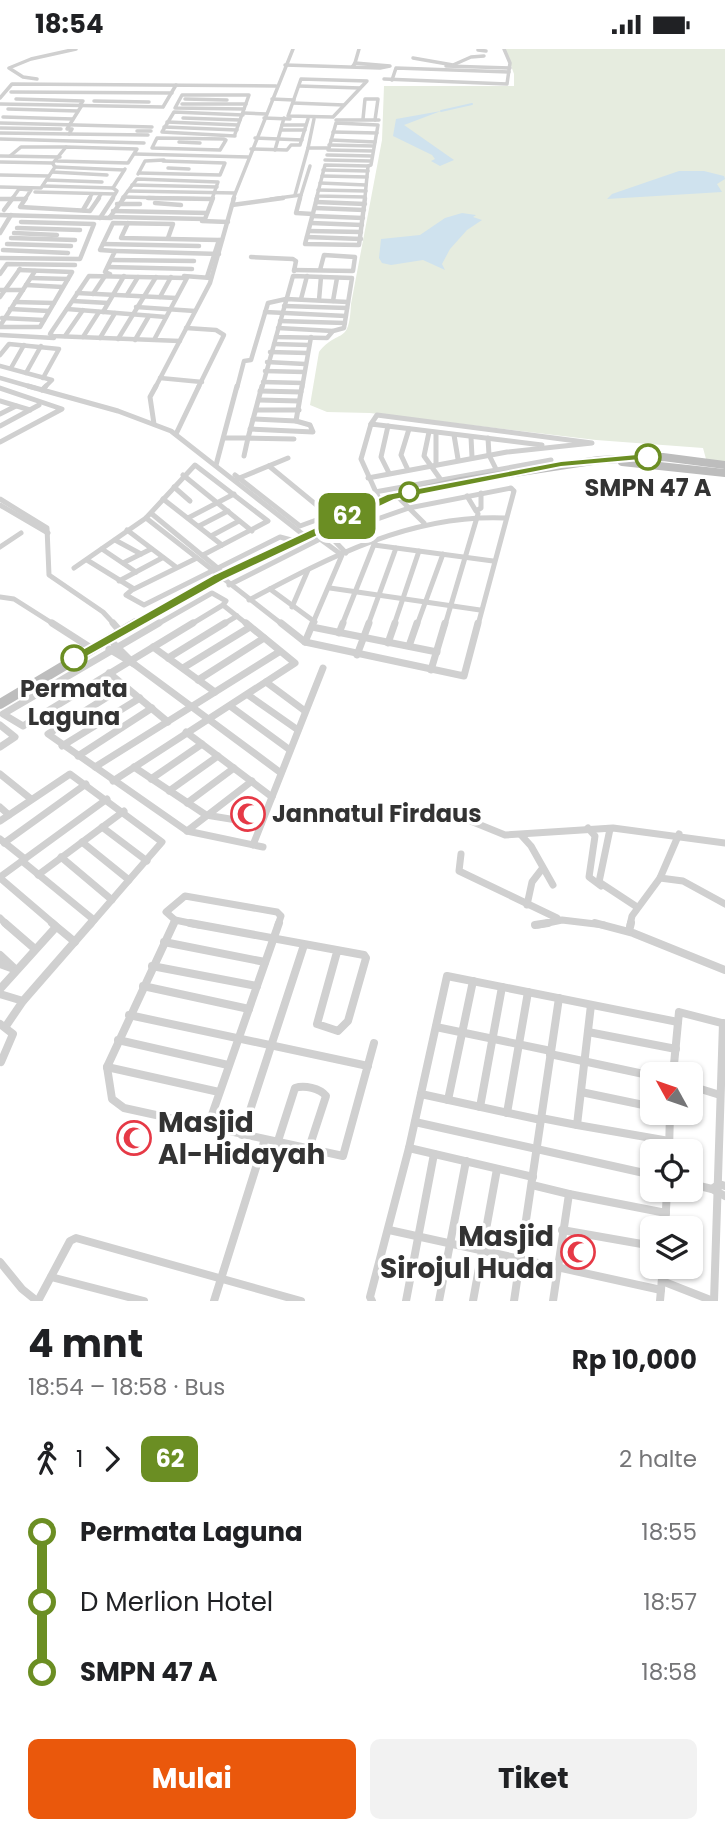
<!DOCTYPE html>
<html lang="id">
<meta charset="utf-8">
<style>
:root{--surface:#fff;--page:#f2f2f2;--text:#202124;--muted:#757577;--accent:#ea580c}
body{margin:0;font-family:Poppins,sans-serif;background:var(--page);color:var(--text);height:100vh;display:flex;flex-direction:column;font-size:26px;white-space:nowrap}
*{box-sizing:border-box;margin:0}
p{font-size:23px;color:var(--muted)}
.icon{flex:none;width:38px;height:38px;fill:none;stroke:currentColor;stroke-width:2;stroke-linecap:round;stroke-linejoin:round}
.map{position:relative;height:1252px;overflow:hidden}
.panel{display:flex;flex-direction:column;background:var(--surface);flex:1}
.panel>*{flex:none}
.badge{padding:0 14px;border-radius:10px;font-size:24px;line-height:46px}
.needle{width:46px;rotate:310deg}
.tools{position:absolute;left:640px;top:1013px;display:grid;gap:14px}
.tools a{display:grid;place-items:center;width:63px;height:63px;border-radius:10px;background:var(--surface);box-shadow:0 2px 5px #0004;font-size:35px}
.map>.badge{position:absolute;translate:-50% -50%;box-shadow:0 0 0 4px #fff}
.legs{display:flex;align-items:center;gap:10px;height:77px;padding:0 28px;font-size:23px}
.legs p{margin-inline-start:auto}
.head{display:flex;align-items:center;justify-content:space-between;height:119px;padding:0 28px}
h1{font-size:38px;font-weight:700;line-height:52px}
.primary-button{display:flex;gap:14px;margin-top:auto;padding:14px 28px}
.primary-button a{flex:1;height:80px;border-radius:10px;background:var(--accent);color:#fff;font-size:28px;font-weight:700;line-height:80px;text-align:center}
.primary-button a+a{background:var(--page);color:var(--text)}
ul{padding:0 28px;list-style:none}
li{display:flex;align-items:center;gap:24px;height:70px;font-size:26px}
li i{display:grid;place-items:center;width:10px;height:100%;margin:0 9px;background:currentColor}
li i::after{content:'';width:18px;height:18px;margin:-9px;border:5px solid;border-radius:50%;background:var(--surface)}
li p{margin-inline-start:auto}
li:first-child i{background:linear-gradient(#0000 50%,currentColor 0)}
li:last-child i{background:linear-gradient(currentColor 50%,#0000 0)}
.status{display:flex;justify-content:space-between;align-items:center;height:49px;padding:0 35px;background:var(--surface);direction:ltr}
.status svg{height:19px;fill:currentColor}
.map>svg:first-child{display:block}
</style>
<div class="status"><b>18:54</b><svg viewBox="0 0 49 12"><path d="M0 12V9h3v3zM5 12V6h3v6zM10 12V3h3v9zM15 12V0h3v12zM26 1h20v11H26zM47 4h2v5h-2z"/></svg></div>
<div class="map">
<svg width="725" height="1252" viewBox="0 0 725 1252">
<rect width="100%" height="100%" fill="#fff"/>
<path fill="#e6ecdf" d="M505,0h220v415l-19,-5 -3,-11 -107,-8 -226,-27 -43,-1 -17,-7 9,-53c20,-25 30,-5 32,-48l31,-164 2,-54h130v-12z"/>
<g fill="#cfe2ee">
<polygon points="441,62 404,76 454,111 440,117 431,112 435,110 432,106 393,87 396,70"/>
<polygon points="679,122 704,122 724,127 725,130 717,135 722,143 607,150 612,145"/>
<polygon points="462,164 476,166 473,168 482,171 467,181 450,200 442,215 445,221 423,211 391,216 382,214 379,209 381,190 420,186 445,169"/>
</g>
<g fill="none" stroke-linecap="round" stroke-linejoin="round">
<polyline stroke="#cfe2ee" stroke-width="2" points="441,62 472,55"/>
<g stroke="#d0d0d0" stroke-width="3.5">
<polyline points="478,1 486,2"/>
<polyline points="413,9 453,16 471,8 484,7"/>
<polyline points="355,14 359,0"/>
<polyline points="285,16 380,19 390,17 355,14 353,17"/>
<polyline points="446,17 510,19"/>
<polyline points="37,30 23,28 9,19 31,10 76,0"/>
<polygon points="301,30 367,32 333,68 288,67"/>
<polyline points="384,30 507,35 510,14 504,0"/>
<polyline points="392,31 396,19 509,23"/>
<polyline points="299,37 360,39"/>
<polyline points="11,43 172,44"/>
<polygon points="182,46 249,46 244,60 175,59"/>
<polyline points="0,49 12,35 276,37"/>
<polyline points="16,50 83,52 80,56"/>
<polyline points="185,50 227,51"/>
<polyline points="272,50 294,51"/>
<polyline points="94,52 149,53"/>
<polyline points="293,54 344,56"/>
<polyline points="0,55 163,58 176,36"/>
<polyline points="182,55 246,55"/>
<polyline points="8,60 78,62"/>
<polyline points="244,64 266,65"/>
<polyline points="3,68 73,70"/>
<polyline points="183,69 240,71"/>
<polyline points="264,69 290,70"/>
<polyline points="314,70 308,99 329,99 336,74 378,76 371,116 368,117"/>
<polyline points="363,70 365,50 378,50 375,71"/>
<polyline points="336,71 379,71"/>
<polyline points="167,73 238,76"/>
<polyline points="0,74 152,78"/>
<polyline points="282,76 306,76"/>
<polyline points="164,78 237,81"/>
<polyline points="0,79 61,80"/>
<polyline points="281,81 305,81"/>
<polyline points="137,82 151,82"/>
<polyline points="333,83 377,84"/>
<polyline points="0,84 69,85 72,80 67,80 82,56"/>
<polyline points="69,85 148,86"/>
<polyline points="235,85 244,60"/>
<polyline points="235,87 162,83 174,63 243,66"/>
<polygon points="157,89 224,90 226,91 220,101 152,99"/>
<polyline points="255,89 302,91"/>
<polyline points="0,90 144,94"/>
<polyline points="331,91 375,93"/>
<polyline points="179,93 200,94"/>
<polyline points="329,96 374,97"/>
<polyline points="251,100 287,101 291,96 300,96 308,70"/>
<polyline points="275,101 284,69"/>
<polyline points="328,101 373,102"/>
<polyline points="135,105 248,108"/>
<polyline points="327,106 372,107"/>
<polyline points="0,107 60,108"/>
<polyline points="10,107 21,98 66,98"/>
<polyline points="325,111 371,112"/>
<polyline points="0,113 53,114 66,98 137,100 128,114 57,112"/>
<polygon points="325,116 368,117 365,148 317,147"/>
<polyline points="55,118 124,121"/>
<polyline points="168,119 189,120"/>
<polyline points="323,121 368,122"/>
<polyline points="52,123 107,126"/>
<polyline points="139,124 220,126 225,114 163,112"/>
<polyline points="138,125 145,112 164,111"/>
<polyline points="0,126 49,127"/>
<polyline points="322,127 367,128"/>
<polyline points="47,131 102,133"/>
<polyline points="320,134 366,136"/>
<polyline points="132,136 217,138"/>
<polyline points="43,137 113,139"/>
<polyline points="0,138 41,139 55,118 53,115"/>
<polyline points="318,141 366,142"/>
<polyline points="128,142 235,144"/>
<polyline points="35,143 115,145"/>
<polyline points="295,146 308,99"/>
<polyline points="123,148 212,150"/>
<polyline points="0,150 25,150"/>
<polyline points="12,150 19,140 31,141 25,150"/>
<polyline points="89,150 92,145"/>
<polyline points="98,150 101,145"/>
<polyline points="112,150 117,142 113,139 125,120"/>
<polyline points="122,150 137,130 218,133 212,150"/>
<polyline points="233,150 293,0"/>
<polyline points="271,150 301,146 310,117"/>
<polyline points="300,150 301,146"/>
<polyline points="316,150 317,147"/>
</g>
<g stroke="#d0d0d0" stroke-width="4.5">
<polyline points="26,149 20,158 90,162 99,149"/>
<polyline points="148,149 212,150"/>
<polyline points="300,149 296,164 313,165"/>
<polyline points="317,149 305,195 359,196 365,149"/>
<polyline points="0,150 25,150"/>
<polyline points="316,153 365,155"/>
<polyline points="155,154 181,156"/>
<polyline points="117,155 140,155"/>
<polyline points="232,156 283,149"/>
<polyline points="315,159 364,161"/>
<polyline points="4,161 13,149"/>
<polyline points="83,161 90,149"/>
<polyline points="113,162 207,164"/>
<polyline points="0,166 111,169"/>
<polyline points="312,167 363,169"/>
<polyline points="110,168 205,170 213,149"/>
<polyline points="110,168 124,149"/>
<polyline points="100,169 113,149"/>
<polyline points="202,172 228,173"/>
<polyline points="128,174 121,189 219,191"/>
<polyline points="311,174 362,176"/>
<polyline points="17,179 80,181"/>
<polyline points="309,182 361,183"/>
<polyline points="0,184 11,166"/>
<polyline points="14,184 57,186"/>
<polyline points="307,188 361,190"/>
<polyline points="11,189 75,191"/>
<polyline points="7,195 71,197"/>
<polyline points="103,195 199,197"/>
<polyline points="3,201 68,204"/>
<polyline points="115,202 219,205"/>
<polyline points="251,208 293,210 296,212 294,222"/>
<polyline points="0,209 80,210 94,175 21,173"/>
<polyline points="112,211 194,212"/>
<polyline points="108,218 192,220"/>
<polyline points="294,221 353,222 355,208 324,206 320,221"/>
<polyline points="0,225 7,215 75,216"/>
<polyline points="110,225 105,223 115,202 100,201 113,174 173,175 168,189"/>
<polyline points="184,227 211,229"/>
<polygon points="293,227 352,229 344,279 333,282 327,289 276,288"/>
<polyline points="207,228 219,191 222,191"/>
<polyline points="31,229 68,230"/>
<polyline points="26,236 63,238"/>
<polyline points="0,241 23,241"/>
<polyline points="77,244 176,249"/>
<polyline points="93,245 105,227"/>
<polyline points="127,246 138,228"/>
<polyline points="0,248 20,220"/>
<polyline points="160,248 171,228"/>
<polyline points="301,250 307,227"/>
<polyline points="319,251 321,228"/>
<polyline points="73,252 108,254"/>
<polyline points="333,252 337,229"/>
<polyline points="15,253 54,254"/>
<polyline points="284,257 347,259"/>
<polyline points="136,258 195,262"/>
<polyline points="10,260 49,262"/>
<polyline points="67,260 166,268"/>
<polyline points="103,263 124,227"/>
<polyline points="265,263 346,267"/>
<polyline points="2,269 44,271"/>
<polyline points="280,272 345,274"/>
<polyline points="0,277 35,222"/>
<polyline points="0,278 40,278 72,223 19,221"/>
<polyline points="186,279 216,281 224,286 198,339"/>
<polyline points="278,279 333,282"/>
<polyline points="0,286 54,289"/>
<polyline points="65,287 83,261"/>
<polyline points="83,288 99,263"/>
<polyline points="100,289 115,264"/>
<polyline points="118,290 156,228"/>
<polyline points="135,291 149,267"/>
<polyline points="154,291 187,229 89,227 50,285 53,287 180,292"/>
<polyline points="274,295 308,296"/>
<polyline points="270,303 307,304"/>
<polyline points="0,306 9,295 59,300 43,329"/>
<polyline points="267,313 305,315"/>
<polyline points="0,317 52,331 44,339"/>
<polyline points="11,319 24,296"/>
<polyline points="265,322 304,323"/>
<polyline points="26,324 41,297"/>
<polyline points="0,329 35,339"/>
<polyline points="160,329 202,333"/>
<polyline points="263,333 303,334"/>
<polyline points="155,339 210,234 234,149"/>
<polyline points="237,339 244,312 251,311 268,254 286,250 348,253"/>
<polyline points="262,339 276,288"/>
<polyline points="302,339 311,288"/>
</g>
<g stroke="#d0d0d0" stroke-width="5">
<polyline points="28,337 118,362 171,382 305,487"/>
<polyline points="0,339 62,360 0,393"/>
<polyline points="42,341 46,337"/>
<polyline points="260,342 301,343"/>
<polyline points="259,351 299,352"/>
<polyline points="0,352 30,361"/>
<polyline points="256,361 299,361"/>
<polyline points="0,365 16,357"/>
<polyline points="253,370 296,372"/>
<polyline points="154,375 150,348 156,337"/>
<polyline points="0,377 39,356"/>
<polyline points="388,377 381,408 389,424"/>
<polyline points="250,380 313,383 310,376 296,372 302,337"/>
<polyline points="429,383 424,407 441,431"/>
<polyline points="436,384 436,415"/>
<polyline points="176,385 199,337"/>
<polyline points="454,386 458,410"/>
<polyline points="471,388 472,408"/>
<polyline points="224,389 248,389 262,337"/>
<polyline points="488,389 489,406 497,422"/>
<polyline points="244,407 248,389 294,390"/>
<polyline points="216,416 237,337"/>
<polyline points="269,417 336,472"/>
<polyline points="408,421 401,406 409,380"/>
<polyline points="183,426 252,482"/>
<polyline points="235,426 300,477 330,466"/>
<polyline points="368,429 507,403 592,394 377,366 371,375"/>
<polyline points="237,430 288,409"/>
<polyline points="174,438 190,452"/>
<polyline points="375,443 551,411"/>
<polyline points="396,446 424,474"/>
<polyline points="467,447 476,462 481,459 481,444"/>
<polyline points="0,450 47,479 49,526 103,563 115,576"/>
<polyline points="163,450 222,496"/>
<polyline points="380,452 361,410 371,375 542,396"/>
<polyline points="0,456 48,484"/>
<polyline points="152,465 220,521"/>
<polyline points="146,469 283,576"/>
<polyline points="188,469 234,445"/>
<polyline points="199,477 228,462"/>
<polyline points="127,481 176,518"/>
<polyline points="312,484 320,490"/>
<polyline points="328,485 346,504"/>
<polyline points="211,487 239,472"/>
<polyline points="320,490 409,459 511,439 514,442 478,576"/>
<polyline points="115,491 141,505"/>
<polyline points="374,496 493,512"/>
<polyline points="0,498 21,484"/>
<polyline points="102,500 136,523"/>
<polyline points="87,511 134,540 197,509"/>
<polyline points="123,514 151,500"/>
<polyline points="74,519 146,469 195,416 268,472 203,506"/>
<polyline points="119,532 162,509"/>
<polyline points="229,536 320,490"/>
<polyline points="330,539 480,561"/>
<polyline points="133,540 126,546 144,556 280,488 295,492"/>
<polyline points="270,540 315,573"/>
<polyline points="0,548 14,550 55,576"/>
<path d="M249,551c81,-43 162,-86 256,-82"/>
<polyline points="223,556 248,576"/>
<polyline points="292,558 308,521"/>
<polyline points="156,576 212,544 226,552 223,556"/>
<polyline points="190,576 223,556"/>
<polyline points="222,576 237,567"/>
<polyline points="312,576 342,506 320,490"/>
<polyline points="342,576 375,493"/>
<polyline points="368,576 396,499"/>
<polyline points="394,576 419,502"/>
<polyline points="417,576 443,505"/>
<polyline points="445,576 478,465"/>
</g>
<g stroke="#d0d0d0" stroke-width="7">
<polyline points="52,574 91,599"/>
<polyline points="113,574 120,582"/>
<polyline points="159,574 3,665 23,677 193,574"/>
<polyline points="281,574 305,593"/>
<polyline points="313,574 305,593 464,627 478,574"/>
<polyline points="312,578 437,603"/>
<polyline points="339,584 343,574"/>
<polyline points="388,594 395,574"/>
<polyline points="409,597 417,574"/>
<polyline points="153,598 215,643"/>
<polyline points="109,600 134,615 114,595"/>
<polyline points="357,606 369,574"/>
<polyline points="168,609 225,574"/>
<polyline points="134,615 281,724"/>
<polyline points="183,619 250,578"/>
<polyline points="431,621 445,574"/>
<polyline points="109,624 168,673"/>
<polyline points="198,631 264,589"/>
<polyline points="266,633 305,662"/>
<polyline points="125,637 48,685 187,782 263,798"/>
<polyline points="248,646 298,681"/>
<polyline points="230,657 290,701"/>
<polyline points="0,676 15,688 0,698"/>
<polyline points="186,683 272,748"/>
<polyline points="62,697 140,649"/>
<polyline points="78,707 152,659"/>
<polyline points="95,718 279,603"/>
<polyline points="134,718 206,766 261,775"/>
<polyline points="0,725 31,750"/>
<polyline points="151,730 202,695"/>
<polyline points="113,732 295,614 246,574"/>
<polyline points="169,742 218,707"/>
<polyline points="187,754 234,719"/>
<polyline points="0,758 9,766"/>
<polyline points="451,764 505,786 613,779 725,794"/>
<polyline points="0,772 70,725 162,793 90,876"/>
<polyline points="102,778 147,812"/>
<polyline points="588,779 595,787 589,828 601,837"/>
<polyline points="610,780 599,833 637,858"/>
<polyline points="187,782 252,732"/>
<polyline points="521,786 531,797 553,836"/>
<polyline points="0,790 25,810"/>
<polyline points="82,793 129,831"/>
<polyline points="4,794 86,735"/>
<polyline points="253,796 323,619"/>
<polyline points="461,805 459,822 557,869"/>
<polyline points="61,808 112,851"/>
<polyline points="22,812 94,871"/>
<polyline points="38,826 124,762"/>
<polyline points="0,828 107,750"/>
<polyline points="0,829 55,876"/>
<polyline points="660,829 683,832 725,855"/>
<polyline points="527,856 532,833 542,820"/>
<polyline points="0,869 7,876"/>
<polyline points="175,871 166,863 185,847 277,863 281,867 278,876"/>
<polyline points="173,876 175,871 199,876"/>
<polyline points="538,876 562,871 604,876"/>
<polyline points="630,876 632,867 660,829 679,785"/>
</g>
<g stroke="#d0d0d0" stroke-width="8">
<polyline points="5,874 35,900"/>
<polyline points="52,874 75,893"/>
<polyline points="174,874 107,1018 112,1050 124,1059 343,1107 374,994"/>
<polyline points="190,874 364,906 366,909 348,972 338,982 317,975 337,903"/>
<polyline points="595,874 633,884 725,921"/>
<polyline points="535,876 548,874"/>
<polyline points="629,882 631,874"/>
<polyline points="164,893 265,913"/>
<polyline points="0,906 16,921"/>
<polyline points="0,915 11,919"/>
<polyline points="152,917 257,937"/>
<polyline points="143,937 249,960"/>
<polyline points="0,940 56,878"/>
<polyline points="0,945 23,952"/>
<polyline points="129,966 368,1017"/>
<polyline points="0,975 13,985 1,1013"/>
<polyline points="6,977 23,952 91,874"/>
<polyline points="436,978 551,1002"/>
<polyline points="588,983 676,1000"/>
<polyline points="118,991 228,1016"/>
<polyline points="550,1005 653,1027"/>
<polyline points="107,1018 219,1043"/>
<polyline points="673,1026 679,963 725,975"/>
<polyline points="691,1037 720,1046"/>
<polyline points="581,1043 653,1058"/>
<polyline points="421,1045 541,1071"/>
<polyline points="448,1051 473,932"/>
<polyline points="480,1058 502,938"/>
<polyline points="507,1064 528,943"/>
<polyline points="541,1069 577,1076 591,956"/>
<polyline points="415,1073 653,1126"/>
<polyline points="577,1076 669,1092"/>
<polyline points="208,1077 279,874"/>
<polyline points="242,1086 304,896"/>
<path d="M277,1095l18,-56c9,-3 25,0 31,8l-18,55"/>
<polyline points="409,1099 533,1128"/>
<polyline points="669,1102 670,1064"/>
<polyline points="691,1135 712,1140"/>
<polyline points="532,1136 569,1145 553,1252"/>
<polyline points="725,1137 719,1135 712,1140 725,1147"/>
<polyline points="569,1145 666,1164"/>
<polyline points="665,1180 667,1141"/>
<polyline points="389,1181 661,1241"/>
<polyline points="562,1181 653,1197"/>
<polyline points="0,1213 22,1240 37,1252"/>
<polyline points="51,1228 144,1252"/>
<polyline points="662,1232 713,1252"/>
<polyline points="38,1252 70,1192 76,1189 301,1252"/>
<polyline points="214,1252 264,1093"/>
<polyline points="372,1252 370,1248 409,1099 447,927 678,973"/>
<polyline points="406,1252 434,1105"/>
<polyline points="439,1252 466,1112"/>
<polyline points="473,1252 497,1120"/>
<polyline points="514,1252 559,949"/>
<polyline points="660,1252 663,1218"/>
<polyline points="714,1252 723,974"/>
</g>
<g stroke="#bdbdbd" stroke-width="8">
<polyline points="622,413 725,424"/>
<polyline points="133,576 217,529 391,448 461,432 599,411 663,408 725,416"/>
</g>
<polyline stroke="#bdbdbd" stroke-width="10" points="0,655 136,574"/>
</g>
<polygon fill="#6b8e23" stroke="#fff" stroke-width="2" points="648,404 652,405 652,410 561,418 394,451 224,531 79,612 74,613 67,609 215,525 387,445 561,412"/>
<defs>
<g id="mosque-ring" transform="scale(1.75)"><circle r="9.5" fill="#fff" stroke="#e63946" stroke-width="1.5"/><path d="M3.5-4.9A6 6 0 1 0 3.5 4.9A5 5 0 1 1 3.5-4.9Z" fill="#e63946"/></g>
</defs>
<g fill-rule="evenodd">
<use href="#mosque-ring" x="248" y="765"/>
<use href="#mosque-ring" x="134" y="1089"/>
<use href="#mosque-ring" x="578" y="1203"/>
</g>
<g fill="#fff" stroke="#6b8e23" stroke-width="3.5">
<circle cx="648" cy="408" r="12"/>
<circle cx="409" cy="443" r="9"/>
<circle cx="74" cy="609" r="12"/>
</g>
<g text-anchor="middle" stroke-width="7" stroke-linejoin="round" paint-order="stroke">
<g font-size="24" font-weight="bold" fill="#333" stroke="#fff">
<text x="648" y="447">SMPN 47 A</text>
<text x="74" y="648">Permata<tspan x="74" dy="28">Laguna</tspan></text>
</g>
<g font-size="24" font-weight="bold" fill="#333" stroke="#fff" text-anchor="start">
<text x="272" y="773">Jannatul Firdaus</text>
</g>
<g font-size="28" font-weight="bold" fill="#333" stroke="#fff" text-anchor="start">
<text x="158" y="1083">Masjid<tspan x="158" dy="32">Al-Hidayah</tspan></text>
<text x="554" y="1197" text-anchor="end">Masjid<tspan x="554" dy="32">Sirojul Huda</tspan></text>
</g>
</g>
</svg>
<div class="tools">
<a><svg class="needle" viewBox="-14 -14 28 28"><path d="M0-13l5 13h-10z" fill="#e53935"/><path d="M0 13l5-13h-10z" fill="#757577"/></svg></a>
<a><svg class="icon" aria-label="locate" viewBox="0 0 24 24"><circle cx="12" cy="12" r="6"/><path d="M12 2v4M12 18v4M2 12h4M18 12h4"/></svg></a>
<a><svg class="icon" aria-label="layers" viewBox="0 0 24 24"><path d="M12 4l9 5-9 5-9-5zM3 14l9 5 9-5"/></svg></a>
</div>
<b class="badge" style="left:347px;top:467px;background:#6b8e23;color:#fff">62</b>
</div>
<section class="panel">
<div class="head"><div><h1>4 mnt</h1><p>18:54 – 18:58 · Bus</p></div><b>Rp 10,000</b></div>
<div class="legs"><svg class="icon" aria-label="walk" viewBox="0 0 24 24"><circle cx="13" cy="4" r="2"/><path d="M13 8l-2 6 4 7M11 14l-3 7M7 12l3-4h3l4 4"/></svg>1<svg class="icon" aria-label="forward" viewBox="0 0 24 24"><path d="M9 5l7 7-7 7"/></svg><b class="badge" style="background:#6b8e23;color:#fff">62</b><p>2 halte</p></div>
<ul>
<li><i style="color:#6b8e23"></i><b>Permata Laguna</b><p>18:55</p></li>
<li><i style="color:#6b8e23"></i><span>D Merlion Hotel</span><p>18:57</p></li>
<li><i style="color:#6b8e23"></i><b>SMPN 47 A</b><p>18:58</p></li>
</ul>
<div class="primary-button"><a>Mulai</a><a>Tiket</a></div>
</section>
